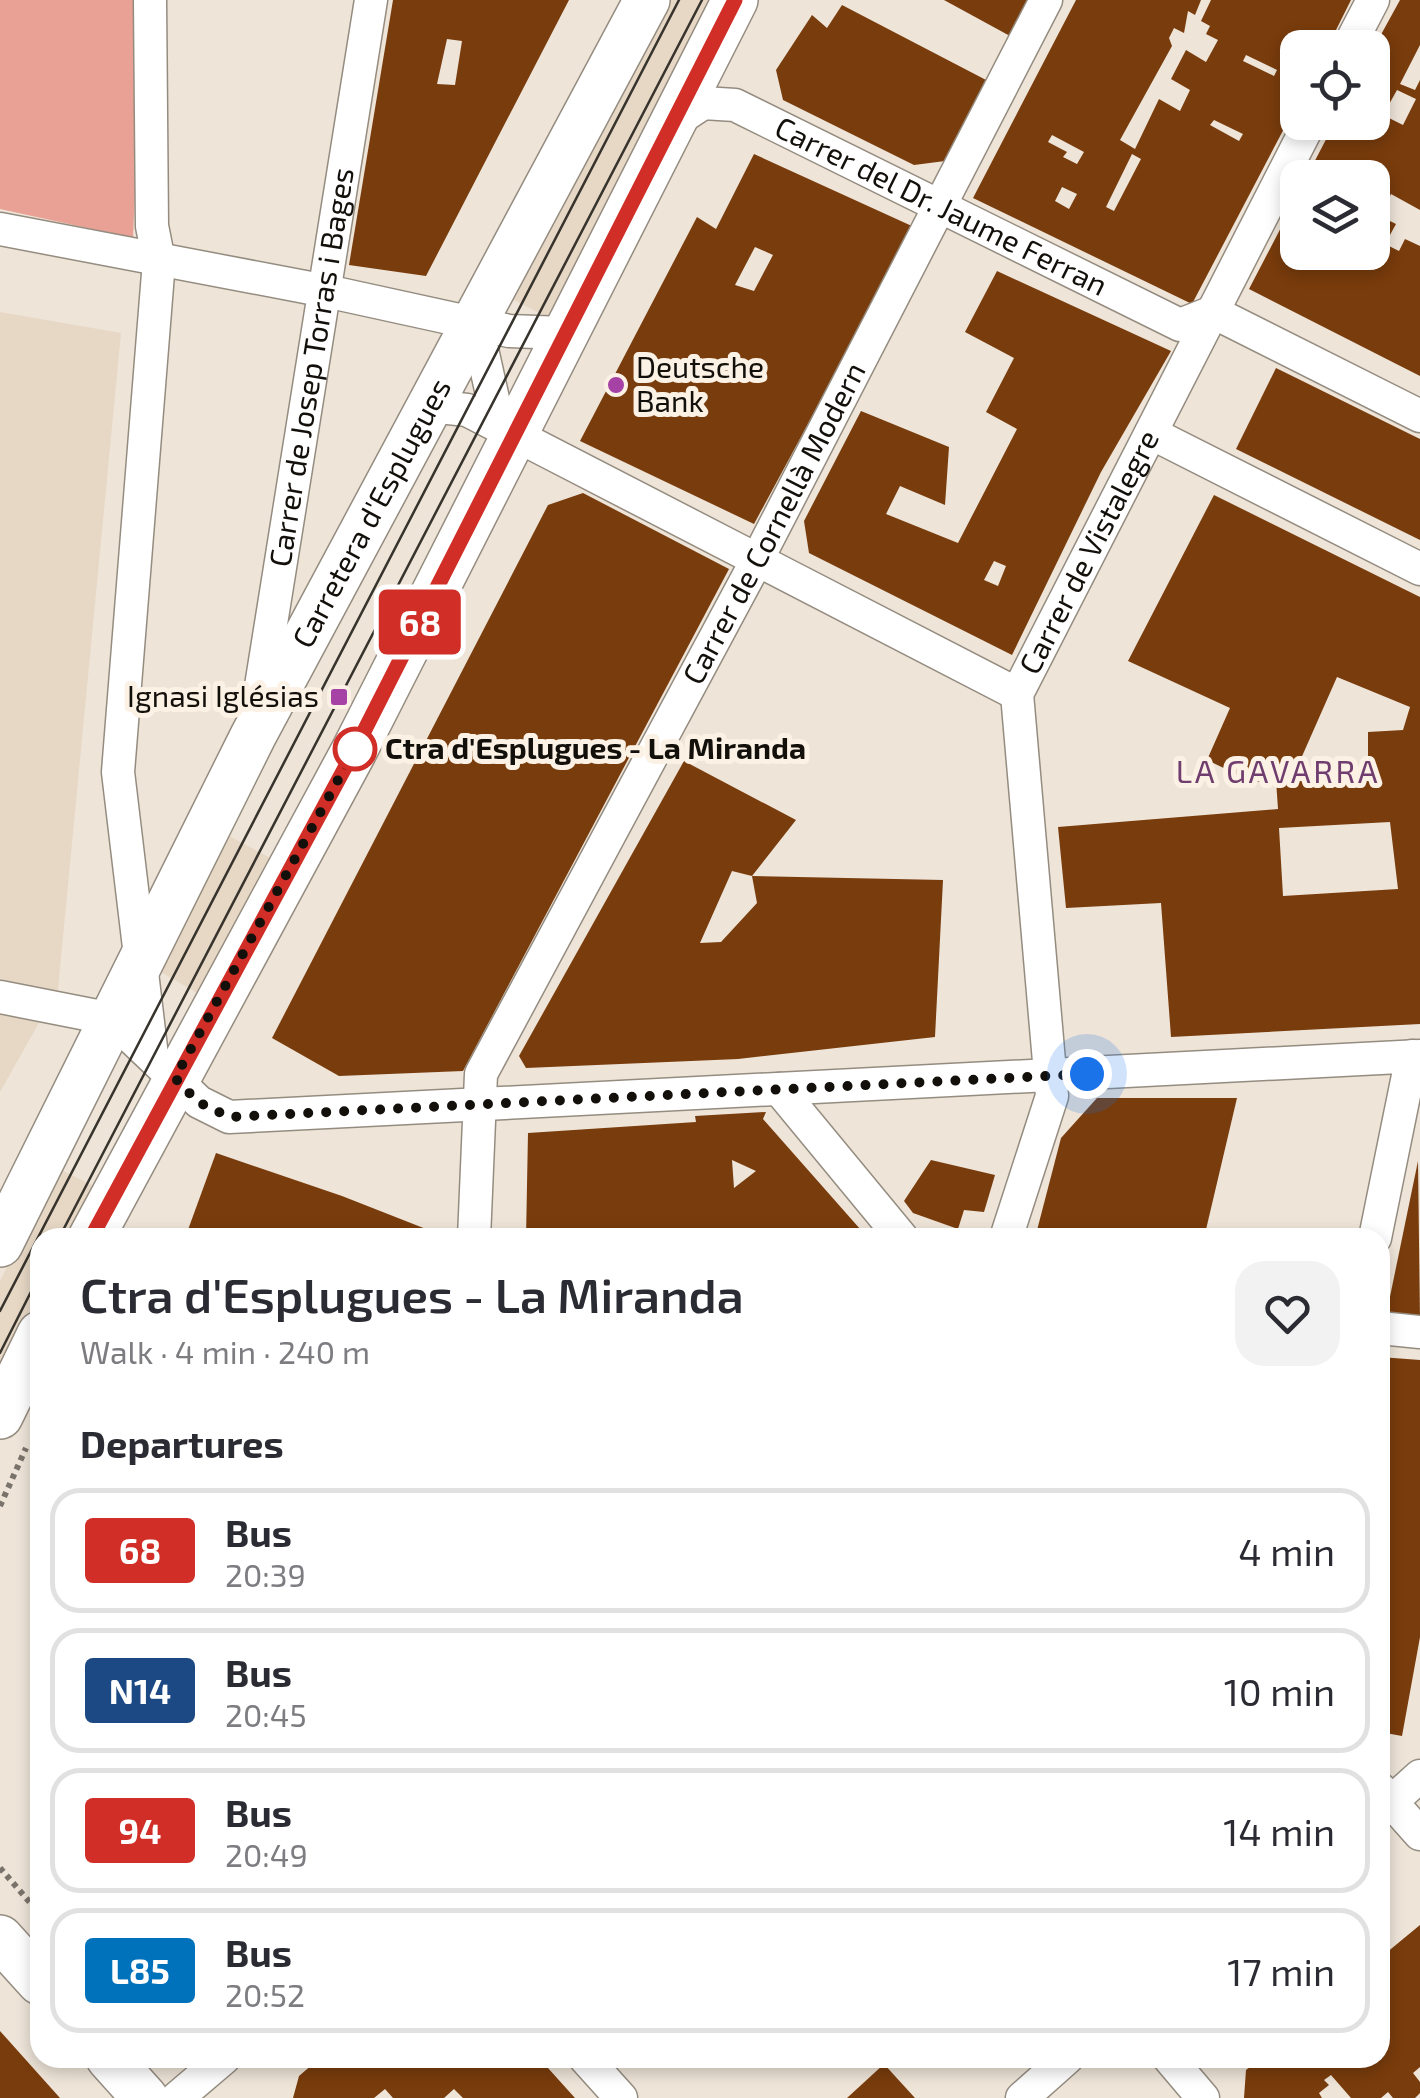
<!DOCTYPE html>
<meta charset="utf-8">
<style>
:root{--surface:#fff;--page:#f2f2f3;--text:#2b2b33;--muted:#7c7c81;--line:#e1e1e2}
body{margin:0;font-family:"Exo 2",sans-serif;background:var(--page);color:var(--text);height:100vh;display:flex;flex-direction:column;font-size:38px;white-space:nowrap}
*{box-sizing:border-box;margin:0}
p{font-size:32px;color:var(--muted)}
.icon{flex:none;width:55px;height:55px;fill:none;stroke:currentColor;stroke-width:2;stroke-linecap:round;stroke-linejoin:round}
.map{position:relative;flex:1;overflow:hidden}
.panel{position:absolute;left:30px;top:1228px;width:1360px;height:840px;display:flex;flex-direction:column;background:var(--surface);border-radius:30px;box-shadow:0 5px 15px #0003}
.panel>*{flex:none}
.badge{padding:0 20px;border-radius:8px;font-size:35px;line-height:65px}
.controls{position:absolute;left:1280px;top:30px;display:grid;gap:20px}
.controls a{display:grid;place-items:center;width:110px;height:110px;border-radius:20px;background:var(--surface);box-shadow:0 5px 15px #0003;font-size:50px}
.you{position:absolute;width:50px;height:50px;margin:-25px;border:8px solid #fff;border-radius:50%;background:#1a73e8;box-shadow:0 0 0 15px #1a73e833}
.map>.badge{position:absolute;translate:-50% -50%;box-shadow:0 0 0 5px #fff}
h2{padding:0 50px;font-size:38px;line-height:90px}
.round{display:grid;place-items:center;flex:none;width:105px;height:105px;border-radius:30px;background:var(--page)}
.summary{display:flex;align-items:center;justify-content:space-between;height:170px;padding:0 50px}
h1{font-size:48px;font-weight:600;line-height:75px}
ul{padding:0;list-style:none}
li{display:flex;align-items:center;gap:30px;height:125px;margin:0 20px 15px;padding:0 30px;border:5px solid var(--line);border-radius:30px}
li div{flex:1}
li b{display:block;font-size:38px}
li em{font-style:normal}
li .badge{min-width:110px;font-weight:700;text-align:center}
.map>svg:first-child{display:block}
</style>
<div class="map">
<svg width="1420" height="2098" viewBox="0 0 1420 2098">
<rect width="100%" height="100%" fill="#eee4d8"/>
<g fill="#e7d8c5">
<polygon points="666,0 717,0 551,319 512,299"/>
<polygon points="0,312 121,333 58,989 0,1092"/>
<polygon points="222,832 278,862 199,994 159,971"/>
<polygon points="57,1168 98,1188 73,1237 40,1238 40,1302 0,1381 0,1281"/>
</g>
<polygon fill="#e8a194" points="0,0 143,0 133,238 0,209"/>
<g fill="#793c0c" fill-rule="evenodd">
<path d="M393,0h176l-143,276 -77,-11zM447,39l15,2 -7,44 -18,-1z"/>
<polygon points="944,0 1028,0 1010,36"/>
<path d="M1076,0h125l-6,15 -7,-4 -4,22 -10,-5 -5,10 3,8 -52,94 15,9 24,-50 21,12 10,-21 -19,-11 15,-29 20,12 12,-22 -12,-6 4,-8 -9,-5 10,-21h140l-24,48h-29v54l-106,202 -219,-106zM1246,55l31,15 -3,6 -31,-15zM1214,120l29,14 -4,7 -29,-16zM1052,135l32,17 -7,12 -14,-7 4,-5 -19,-10zM1132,154l9,5 -27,52 -8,-4zM1062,187l15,7 -8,15 -14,-8z"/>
<path d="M1400,0h20v45l-20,39 15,6 5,-10v130l-29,-16 -11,22 16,8 -11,20 14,7 6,-12 15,7v130l-171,-87 49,-94v57h74v-74h-66l29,-56h37v-71zM1397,90l19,9 -13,26 -20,-10z"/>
<polygon points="842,5 988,81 945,161 914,165 783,100 776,70 812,15 827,28"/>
<path d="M754,154l160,73 -160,297 -174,-83 117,-224 19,12zM755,247l18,8 -19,36 -19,-6z"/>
<path d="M997,271l174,80 -70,121 -89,183 -203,-102 -5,-32 57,-110 88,36 -4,58 -45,-19 -14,28 72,29 59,-114 -31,-17 28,-54 -49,-26zM994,561l12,5 -8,20 -14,-6z"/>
<polygon points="1276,368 1420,439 1420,540 1236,449"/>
<polygon points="583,493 729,569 463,1071 339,1076 272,1038 548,505"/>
<path d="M1214,495l206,102v427l-249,13 -10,-134 -95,5 -8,-81 220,-18 -2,-29 -46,4 4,-11 -27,-13 23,-52 -102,-47zM1337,677l73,30 -7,23 -35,2v42l-76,5zM1390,822l8,67 -115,7 -4,-68z"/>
<path d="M684,761l112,59 -44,56 191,4 -8,157 -197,22 -212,9 -7,-12zM732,871l20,5 5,27 -36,39 -21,1z"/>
<polygon points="1097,1098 1237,1098 1204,1238 1035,1238 1061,1138"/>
<path d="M766,1112l-3,7 105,119h-342l2,-105 168,-11 -1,-6zM732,1160l24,11 -22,17z"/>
<polygon points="216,1153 342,1196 426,1229 422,1238 185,1238"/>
<polygon points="931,1160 995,1175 984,1212 964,1210 958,1229 913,1213 904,1201"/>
<polygon points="1418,1161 1420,1319 1386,1316"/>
<polygon points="1380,1357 1420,1360 1420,1637 1402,1736 1380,1732 1380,1677 1388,1678 1390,1669 1380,1667"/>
<polygon points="1420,1925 1420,2067 1413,2073 1420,2082 1420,2093 1415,2098 1393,2098 1388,2092 1381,2098 1351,2098 1331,2075 1324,2080 1329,2085 1319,2093 1322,2098 1244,2098 1246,2070 1262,2058 1380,2058 1380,1958"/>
<polygon points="0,2031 60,2098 0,2098"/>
<polygon points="320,2058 539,2058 575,2098 463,2098 454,2089 444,2098 393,2098 385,2089 374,2098 293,2098 299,2076"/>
<polygon points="884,2064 915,2098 847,2098"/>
</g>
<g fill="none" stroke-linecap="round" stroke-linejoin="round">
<g stroke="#958c80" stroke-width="35">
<g id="street">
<polyline points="150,0 152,226 159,261 118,772 152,1056"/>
<polyline points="1348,48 1373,0"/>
<path id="s1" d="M671,124l32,-21 32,2 445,220 33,-13 207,104"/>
<polyline points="0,229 326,291 509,331 564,333"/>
<polyline points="476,322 499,426"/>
<polyline points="421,418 439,407 467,410 1017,694"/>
<polyline points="1151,433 1420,569"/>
<path id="s2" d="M257,711l114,-711"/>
<polyline points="0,997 112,1019 199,1102 229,1117 1420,1056"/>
<polyline points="779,1089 902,1238"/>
<path id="s3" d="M474,1238l7,-164 276,-514 289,-560"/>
<path id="s4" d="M1006,1238l46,-142 -35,-402 293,-572"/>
<polyline points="1375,1238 1412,1056"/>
<polyline points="1380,1328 1420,1332"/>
<polyline points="1380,1789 1420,1834"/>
<polyline points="1380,1812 1420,1776"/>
<polyline points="585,2058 621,2098"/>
<polyline points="1169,2058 1203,2098"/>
<polyline points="177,2098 224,2058"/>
<polyline points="1022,2098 1067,2058"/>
</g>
</g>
<g stroke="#958c80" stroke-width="48">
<g id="secondary">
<polyline points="91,1238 354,751 735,0"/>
<path id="s5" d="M0,1244l253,-508 394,-736"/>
<polyline points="0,1416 40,1334"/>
<polyline points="0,1938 40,1982"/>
<polyline points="109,2058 145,2098"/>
</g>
</g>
<g stroke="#7a736b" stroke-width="6" stroke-dasharray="5 5" stroke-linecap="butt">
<polyline points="0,1506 26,1448"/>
<polyline points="0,1868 40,1914"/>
</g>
<use href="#street" stroke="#fff" stroke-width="32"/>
<use href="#secondary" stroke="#fff" stroke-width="45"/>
<g stroke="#37332d" stroke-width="2.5">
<polyline points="59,1238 702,0"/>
<polyline points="0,1311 679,0"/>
<polyline points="0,1353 40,1274"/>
</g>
</g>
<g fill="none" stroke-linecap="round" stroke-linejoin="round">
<g stroke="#fff" stroke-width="22">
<polyline id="line" points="91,1238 354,751 735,0"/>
</g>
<use href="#line" stroke="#d02e26" stroke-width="15"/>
<polyline stroke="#13100b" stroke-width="10" stroke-dasharray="0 18" points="355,749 175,1078 198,1102 229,1117 1087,1074"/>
</g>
<g fill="#a641a5" stroke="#fcf1e5" stroke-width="4">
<circle cx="616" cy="385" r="10"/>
<rect x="329" y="687" width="20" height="20" rx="5"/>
</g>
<circle fill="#fff" stroke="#d02e26" stroke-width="5" cx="355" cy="749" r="20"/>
<g text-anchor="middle" stroke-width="10" stroke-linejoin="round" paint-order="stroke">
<g font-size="30" fill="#13100b" stroke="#fcf1e5">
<text dy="10" stroke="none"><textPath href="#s1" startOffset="300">Carrer del Dr. Jaume Ferran</textPath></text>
<text dy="10" stroke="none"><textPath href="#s2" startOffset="348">Carrer de Josep Torras i Bages</textPath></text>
<text dy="10" stroke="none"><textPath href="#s5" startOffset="820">Carretera d'Esplugues</textPath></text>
<text dy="10" stroke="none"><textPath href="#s3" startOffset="788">Carrer de Cornellà Modern</textPath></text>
<text dy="10" stroke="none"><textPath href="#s4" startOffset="712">Carrer de Vistalegre</textPath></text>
</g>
<g font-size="30" fill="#13100b" stroke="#fcf1e5" text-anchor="start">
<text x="636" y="378">Deutsche<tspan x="636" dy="34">Bank</tspan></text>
<text x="319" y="707" text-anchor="end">Ignasi Iglésias</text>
</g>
<g font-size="30" font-weight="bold" fill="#13100b" stroke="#fcf1e5" text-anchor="start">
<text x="385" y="759">Ctra d'Esplugues - La Miranda</text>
</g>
<g font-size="32" letter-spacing="2.5" fill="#703d6f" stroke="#fcf1e5">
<text x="1278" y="783">LA GAVARRA</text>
</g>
</g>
</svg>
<div class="controls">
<a><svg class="icon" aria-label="locate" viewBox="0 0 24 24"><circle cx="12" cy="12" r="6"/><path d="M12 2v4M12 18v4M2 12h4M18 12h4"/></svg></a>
<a><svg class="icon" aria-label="layers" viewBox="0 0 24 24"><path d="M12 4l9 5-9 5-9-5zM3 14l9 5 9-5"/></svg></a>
</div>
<div class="you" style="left:1087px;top:1074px"></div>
<b class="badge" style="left:420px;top:622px;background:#d02e26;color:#fff">68</b>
<section class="panel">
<div class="summary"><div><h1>Ctra d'Esplugues - La Miranda</h1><p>Walk · 4 min · 240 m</p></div><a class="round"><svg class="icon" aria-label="heart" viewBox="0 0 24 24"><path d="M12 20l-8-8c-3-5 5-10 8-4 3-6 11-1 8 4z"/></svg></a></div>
<h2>Departures</h2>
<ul>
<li><span class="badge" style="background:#d02e26;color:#fff">68</span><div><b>Bus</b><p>20:39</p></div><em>4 min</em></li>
<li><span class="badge" style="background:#1c4883;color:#fff">N14</span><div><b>Bus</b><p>20:45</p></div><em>10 min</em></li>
<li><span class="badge" style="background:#d02e26;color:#fff">94</span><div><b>Bus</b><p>20:49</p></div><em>14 min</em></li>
<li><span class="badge" style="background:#0072bc;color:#fff">L85</span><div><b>Bus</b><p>20:52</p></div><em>17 min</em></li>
</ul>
</section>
</div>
